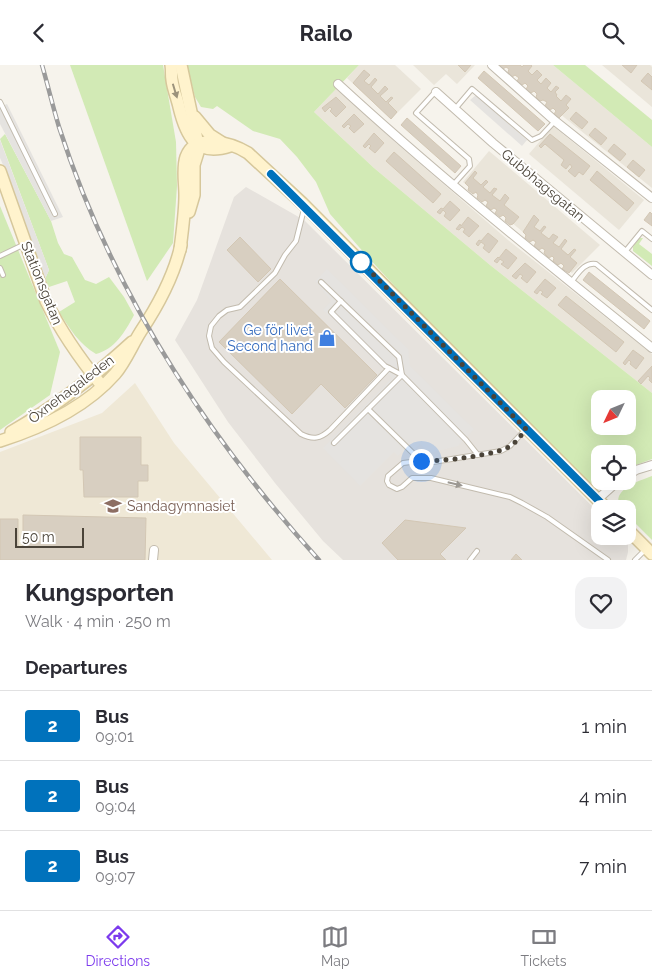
<!DOCTYPE html>
<meta charset="utf-8">
<style>
:root{--surface:#fff;--page:#f2f2f3;--text:#2b2b33;--muted:#7c7c81;--line:#e1e1e2;--accent:#7c3aed}
body{margin:0;font-family:Raleway,sans-serif;background:var(--page);color:var(--text);height:100vh;display:flex;flex-direction:column;font-size:19px;white-space:nowrap}
*{box-sizing:border-box;margin:0}
p{font-size:16px;color:var(--muted)}
.icon{flex:none;width:28px;height:28px;fill:none;stroke:currentColor;stroke-width:2;stroke-linecap:round;stroke-linejoin:round}
.map{position:relative;height:495px;overflow:hidden}
.panel{display:flex;flex-direction:column;background:var(--surface);flex:1}
.panel>*{flex:none}
.badge{padding:0 10px;border-radius:4px;font-size:18px;line-height:32px}
.needle{width:32px;rotate:227deg}
.fabs{position:absolute;left:591px;top:325px;display:grid;gap:10px}
.fabs a{display:grid;place-items:center;width:45px;height:45px;border-radius:10px;background:var(--surface);box-shadow:0 5px 20px #0002;font-size:25px}
.scale{position:absolute;left:15px;bottom:12px;width:69px;box-sizing:border-box;padding-left:5px;border:2px solid #4b4439;border-top:0;font-size:14px;line-height:18px;white-space:nowrap;color:#4b4439;-webkit-text-stroke:4px #fff;paint-order:stroke}
.you{position:absolute;width:25px;height:25px;margin:-12px;border:4px solid #fff;border-radius:50%;background:#1a73e8;box-shadow:0 0 0 8px #1a73e833}
.map>.badge{position:absolute;translate:-50% -50%;box-shadow:0 0 0 2px #fff}
h2{padding:0 25px;font-size:19px;line-height:45px}
.round{display:grid;place-items:center;flex:none;width:52px;height:52px;border-radius:15px;background:var(--page)}
.head{display:flex;align-items:center;justify-content:space-between;height:85px;padding:0 25px}
h1{font-size:24px;font-weight:700;line-height:38px}
ul{padding:0;list-style:none}
li{display:flex;align-items:center;gap:15px;height:70px;padding:0 25px;border-top:1px solid var(--line)}
li div{flex:1}
li b{display:block;font-size:19px}
li em{font-style:normal}
li .badge{min-width:55px;font-weight:700;text-align:center}
header{display:flex;justify-content:space-between;align-items:center;height:65px;padding:0 25px;background:var(--surface);font-size:22px;font-weight:700}
.tab-bar{display:flex;justify-content:space-around;align-items:center;height:70px;border-top:1px solid var(--line);background:var(--surface);font-size:14px;color:var(--muted)}
.tab-bar a{display:grid;justify-items:center;gap:2px}
.tab-bar .on{color:var(--accent)}
.map>svg:first-child{display:block}
</style>
<header><svg class="icon" aria-label="back" viewBox="0 0 24 24"><path d="M15 5l-7 7 7 7"/></svg>Railo<svg class="icon" aria-label="search" viewBox="0 0 24 24"><circle cx="10" cy="10" r="6"/><path d="M15 15l6 6"/></svg></header>
<div class="map">
<svg width="652" height="495" viewBox="0 0 652 495">
<rect width="100%" height="100%" fill="#f6f3ec"/>
<g fill="#eae5da">
<polygon points="359,0 395,0 421,24 391,54 347,13"/>
<polygon points="413,0 475,0 457,19 446,9 434,20"/>
<polygon points="505,0 553,0 652,82 652,123 565,53"/>
<polygon points="602,0 650,0 652,2 652,42"/>
<polygon points="337,23 396,78 508,175 652,289 652,328 490,200 374,103 314,47"/>
<polygon points="553,61 644,135 619,165 529,89"/>
<polygon points="489,86 600,180 572,208 463,117"/>
</g>
<polygon fill="#e6e2dd" points="246,122 304,155 600,449 600,471 622,471 624,473 628,480 628,487 626,495 343,495 323,476 275,418 228,357 175,275 197,235 234,132"/>
<polygon fill="#efe8d6" points="135,318 174,378 272,495 0,495 0,387 102,348"/>
<g fill="#d2eab5" fill-rule="evenodd">
<polygon points="70,0 163,0 176,77 177,121 173,178 147,216"/>
<path d="M187,0h172l-45,47 60,56 116,97 162,128v66l-24,9v-14h-28v27h6l-11,4 -9,-4 -173,-175 -47,-51 -36,-41 -14,-32 -19,-25 -17,-18 -27,-8 -36,-25 -4,3 -12,-2 -6,-10zM600,334h28v27h-28z"/>
<polygon points="553,0 585,0 652,55 652,82"/>
<path d="M5,69l46,87 7,22 6,11 8,3 13,23 11,4 13,-7 15,20 10,18c-9,17 -19,34 -38,39 -17,-10 -26,-25 -37,-42l16,-10 -8,-21 -18,6 -4,-8 4,-9 -49,-131z"/>
<polygon points="0,141 60,287 50,330 0,365"/>
<polygon points="639,173 643,173 639,179 652,189 652,201 633,186 633,182"/>
<path d="M652,411v64l-24,-24v-7h-7c-12,-19 18,-28 31,-33z"/>
</g>
<g fill="#e5e3e0">
<polygon points="476,30 527,75 522,81 470,35"/>
<polygon points="7,39 63,152 51,156 0,59 0,42"/>
<polygon points="0,75 49,205 45,214 9,113 0,93"/>
<polygon points="327,204 408,284 410,301 474,364 458,381 429,388 420,379 416,384 403,386 398,391 394,387 360,421 323,383 392,313 323,245 331,236 315,216"/>
</g>
<g fill="#d8cfc1" stroke="#d3c7b4">
<polygon points="458,0 471,0 465,7"/>
<polygon points="499,0 520,0 522,2 524,0 531,0 532,1 528,6 532,10 537,5 542,10 537,15 541,19 546,13 551,18 547,23 551,27 556,21 559,23 555,27 557,30 556,31 561,36 566,30 571,34 566,40 569,43 559,53 554,49 556,46 553,43 550,45 545,41 547,37 543,35 540,36 536,32 537,29 534,26 531,28 526,24 528,21 525,18 522,20 517,16 519,13 515,10 512,12 508,7 509,4 506,2 503,4"/>
<polygon points="622,0 637,0 631,8"/>
<polygon points="364,5 370,10 364,16 369,20 375,13 377,15 371,22 378,29 385,21 388,24 380,31 386,37 391,32 393,33 388,38 397,47 391,54 353,18"/>
<polygon points="484,6 545,59 538,66 478,13"/>
<polygon points="648,8 652,12 652,25 641,16"/>
<polygon points="336,32 346,42 336,52 330,46 332,44 330,42 325,47 322,43"/>
<polygon points="576,47 588,57 582,64 570,54"/>
<polygon points="354,49 364,59 354,68 349,63 351,61 348,59 344,63 342,61"/>
<polygon points="407,53 461,101 455,108 401,60"/>
<polygon points="595,63 607,73 601,80 589,70"/>
<polygon points="374,68 384,78 375,88 369,83 371,81 369,79 365,83 363,81"/>
<polygon points="550,69 590,101 583,110 579,107 575,112 568,106 572,102 570,99 566,104 561,100 564,95 545,79 541,83 539,81"/>
<polygon points="614,79 626,89 620,96 608,86"/>
<polygon points="394,87 441,129 433,138 386,96"/>
<polygon points="633,95 645,105 639,112 627,102"/>
<polygon points="475,106 477,108 473,113 481,120 486,115 488,117 483,122 490,128 494,123 497,124 492,130 500,136 505,129 509,133 504,140 519,152 513,159 510,160 505,156 506,153 503,150 500,152 495,148 497,145 494,143 491,145 486,141 488,137 485,135 482,137 477,133 478,130 476,127 473,129 468,125 469,122 465,118"/>
<polygon points="597,106 634,138 627,146 590,115"/>
<polygon points="450,136 460,145 450,156 444,151 446,148 443,145 440,149 437,147 441,143 443,144"/>
<polygon points="650,147 652,149 652,161 644,155"/>
<polygon points="534,150 539,155 534,162 540,166 544,161 546,162 541,168 549,174 553,169 558,172 553,178 559,182 565,174 567,176 561,184 568,190 574,184 576,185 570,192 577,198 569,208 562,204 564,201 561,198 558,200 553,196 554,193 552,191 549,193 544,188 545,185 542,183 539,185 534,181 536,177 533,175 530,177 525,173 526,170 523,167"/>
<polygon points="468,152 479,161 469,172 463,167 465,164 462,162 459,165 456,164 460,159 461,161"/>
<polygon points="488,168 498,176 489,188 483,183 485,180 481,177 478,181 476,179 479,175 481,176"/>
<polygon points="240,172 271,204 258,217 227,185"/>
<polygon points="506,184 517,193 508,204 501,199 504,197 500,194 497,198 494,196 498,192 499,193"/>
<polygon points="525,198 536,207 527,218 521,213 523,211 520,209 516,214 512,211"/>
<polygon points="589,207 650,256 644,264 583,215"/>
<polygon points="280,214 377,310 345,343 321,319 292,349 219,277"/>
<polygon points="545,214 556,223 547,233 541,229 543,227 540,225 537,229 534,227"/>
<polygon points="566,231 624,277 616,287 558,240"/>
<polygon points="633,285 644,293 636,304 630,299 631,297 629,295 625,300 623,298"/>
<polygon points="652,301 652,318 649,315 650,313 648,311 641,319 638,316"/>
<polygon points="80,372 141,372 141,400 148,400 148,416 138,416 138,432 84,432 83,405 80,405"/>
<polygon points="23,450 146,453 145,495 0,495 0,454 18,454 18,482 23,482"/>
<polygon points="405,455 466,463 440,489 446,495 398,495 382,478"/>
<polygon points="516,489 522,495 511,495"/>
</g>
<g fill="none" stroke-linecap="round" stroke-linejoin="round">
<g stroke="#c2bbae" stroke-width="6">
<g id="lane">
<polyline points="435,27 416,48 469,94 470,101 453,120"/>
<polyline points="0,37 55,149"/>
<polyline points="455,44 472,24 532,75 541,71 555,56"/>
<path d="M304,144l-8,32 -11,14 -10,18 -35,34 -13,3 -8,6 -8,10 -2,10 3,12 12,14 77,72c12,6 19,5 29,-4l59,-62"/>
<polyline points="624,188 642,166 652,174"/>
<polyline points="0,191 25,179"/>
<polyline points="0,203 3,210"/>
<polyline points="321,217 399,292 402,310"/>
<path d="M571,217c7,-8 13,-20 25,-18l56,46"/>
<polyline points="341,236 331,247 385,301 402,310 466,375 478,390"/>
<polyline points="368,344 421,396"/>
<polyline points="525,365 510,381 501,386 433,397 411,397 403,398 388,411 387,416 389,420 397,424 402,422 412,413 431,413 510,432 522,438 547,452 608,495"/>
<polyline points="334,378 402,310"/>
<polyline points="470,495 477,486"/>
<polyline points="635,495 646,484"/>
</g>
</g>
<g stroke="#c2bbae" stroke-width="10">
<g id="street">
<polyline points="492,0 555,56 652,133"/>
<path d="M338,19c101,93 208,178 314,264"/>
<polyline points="436,27 493,78 652,210"/>
<polyline points="628,410 636,405 652,400"/>
<polyline points="598,434 618,416"/>
<polyline points="153,495 154,485"/>
</g>
</g>
<g stroke="#d6c79b" stroke-width="14">
<g id="secondary">
<path d="M171,0c1,5 0,10 1,15 1,9 5,18 7,27 7,29 17,50 51,39"/>
<polyline points="181,0 199,84 194,100 194,130 189,147"/>
<polyline points="195,52 210,70 221,77"/>
<path d="M0,106l46,130c15,31 34,58 56,85"/>
<path d="M180,185c2,-18 5,-37 5,-55 0,-12 -3,-27 1,-38 9,-25 46,-14 62,-4l54,50 305,306"/>
<path d="M11,367c42,-24 85,-57 121,-90"/>
<path d="M0,376c41,-13 86,-34 115,-67 11,-13 17,-29 26,-43 18,-27 33,-55 40,-86"/>
<polyline points="628,465 652,489"/>
</g>
</g>
<use href="#lane" stroke="#fff" stroke-width="4"/>
<use href="#street" stroke="#fff" stroke-width="8"/>
<use href="#secondary" stroke="#fff3cd" stroke-width="11"/>
<g stroke="#9a9a9a" stroke-width="4.5">
<path id="rail" d="M42,0c6,21 11,42 17,62 53,164 145,306 260,433"/>
</g>
<use href="#rail" stroke="#fff" stroke-width="2.5" stroke-dasharray="8" stroke-linecap="butt"/>
</g>
<defs><path id="oneway-solid" d="M-6-.8H1V-3.2L6.5 0L1 3.2V.8H-6Z" transform="scale(1.25)"/></defs>
<use fill="#9c937c" href="#oneway-solid" transform="translate(175 26) rotate(73)"/>
<use fill="#9c9892" href="#oneway-solid" transform="translate(455 419) rotate(13)"/>
<g fill="none" stroke-linecap="round" stroke-linejoin="round">
<g stroke="#fff" stroke-width="11">
<polyline id="line" points="271,109 607,444"/>
</g>
<use href="#line" stroke="#0072bc" stroke-width="8"/>
<path stroke="#4b4439" stroke-width="5" stroke-dasharray="0 9" d="M361,197l165,167c-5,6 -9,13 -16,17 -12,9 -72,16 -89,15"/>
</g>
<defs>
<g id="shop-bare" transform="scale(1.35)"><path d="M-5-2.5h2.3a2.7 3.5 0 0 1 5.4 0H5L5.5 6h-11ZM-1.5-2.5h3a1.5 2.3 0 0 0-3 0Z" fill="#3f7fe0" stroke="#fff" stroke-width="2.5" paint-order="stroke"/></g>
<g id="school-bare" transform="scale(1.35)"><path d="M0-5L7-2L0 1L-7-2ZM-4 1L0 2.5L4 1V4Q0 6-4 4Z" fill="#8d6e63" stroke="#fff" stroke-width="2.5" paint-order="stroke"/></g>
</defs>
<g fill-rule="evenodd">
<use href="#shop-bare" x="327" y="273"/>
<use href="#school-bare" x="113" y="441"/>
</g>
<circle fill="#fff" stroke="#0072bc" stroke-width="2.5" cx="361" cy="197" r="10"/>
<g text-anchor="middle" stroke-width="4" stroke-linejoin="round" paint-order="stroke">
<g font-size="14" fill="#4b4439" stroke="#fff">
<text transform="translate(543 120) rotate(40)" y="5">Gubbhagsgatan</text>
<text transform="translate(42 218) rotate(68)" y="5">Stationsgatan</text>
<text transform="translate(71 324) rotate(-37)" y="5">Öxnehagaleden</text>
</g>
<g font-size="14" fill="#366cbe" stroke="#fff" text-anchor="end">
<text x="313" y="270">Ge för livet<tspan x="313" dy="16">Second hand</tspan></text>
</g>
<g font-size="14" fill="#785e54" stroke="#fff" text-anchor="start">
<text x="127" y="446">Sandagymnasiet</text>
</g>
</g>
</svg>
<div class="fabs">
<a><svg class="needle" viewBox="-14 -14 28 28"><path d="M0-13l5 13h-10z" fill="#e53935"/><path d="M0 13l5-13h-10z" fill="#7c7c81"/></svg></a>
<a><svg class="icon" aria-label="locate" viewBox="0 0 24 24"><circle cx="12" cy="12" r="6"/><path d="M12 2v4M12 18v4M2 12h4M18 12h4"/></svg></a>
<a><svg class="icon" aria-label="layers" viewBox="0 0 24 24"><path d="M12 4l9 5-9 5-9-5zM3 14l9 5 9-5"/></svg></a>
</div>
<div class="scale">50 m</div>
<div class="you" style="left:421px;top:396px"></div>
</div>
<section class="panel">
<div class="head"><div><h1>Kungsporten</h1><p>Walk · 4 min · 250 m</p></div><a class="round"><svg class="icon" aria-label="heart" viewBox="0 0 24 24"><path d="M12 20l-8-8c-3-5 5-10 8-4 3-6 11-1 8 4z"/></svg></a></div>
<h2>Departures</h2>
<ul>
<li><span class="badge" style="background:#0072bc;color:#fff">2</span><div><b>Bus</b><p>09:01</p></div><em>1 min</em></li>
<li><span class="badge" style="background:#0072bc;color:#fff">2</span><div><b>Bus</b><p>09:04</p></div><em>4 min</em></li>
<li><span class="badge" style="background:#0072bc;color:#fff">2</span><div><b>Bus</b><p>09:07</p></div><em>7 min</em></li>
</ul>
</section>
<nav class="tab-bar">
<a class="on"><svg class="icon" aria-label="directions" viewBox="0 0 24 24"><path d="M12 3l9 9-9 9-9-9zM9 14v-3h6M13 9l2 2-2 2"/></svg>Directions</a>
<a><svg class="icon" aria-label="map" viewBox="0 0 24 24"><path d="M3 6l6-2 6 2 6-2v14l-6 2-6-2-6 2zM9 4v14M15 6v14"/></svg>Map</a>
<a><svg class="icon" aria-label="tickets" viewBox="0 0 24 24"><path d="M3 7h18v10H3zM15 7v10"/></svg>Tickets</a>
</nav>
